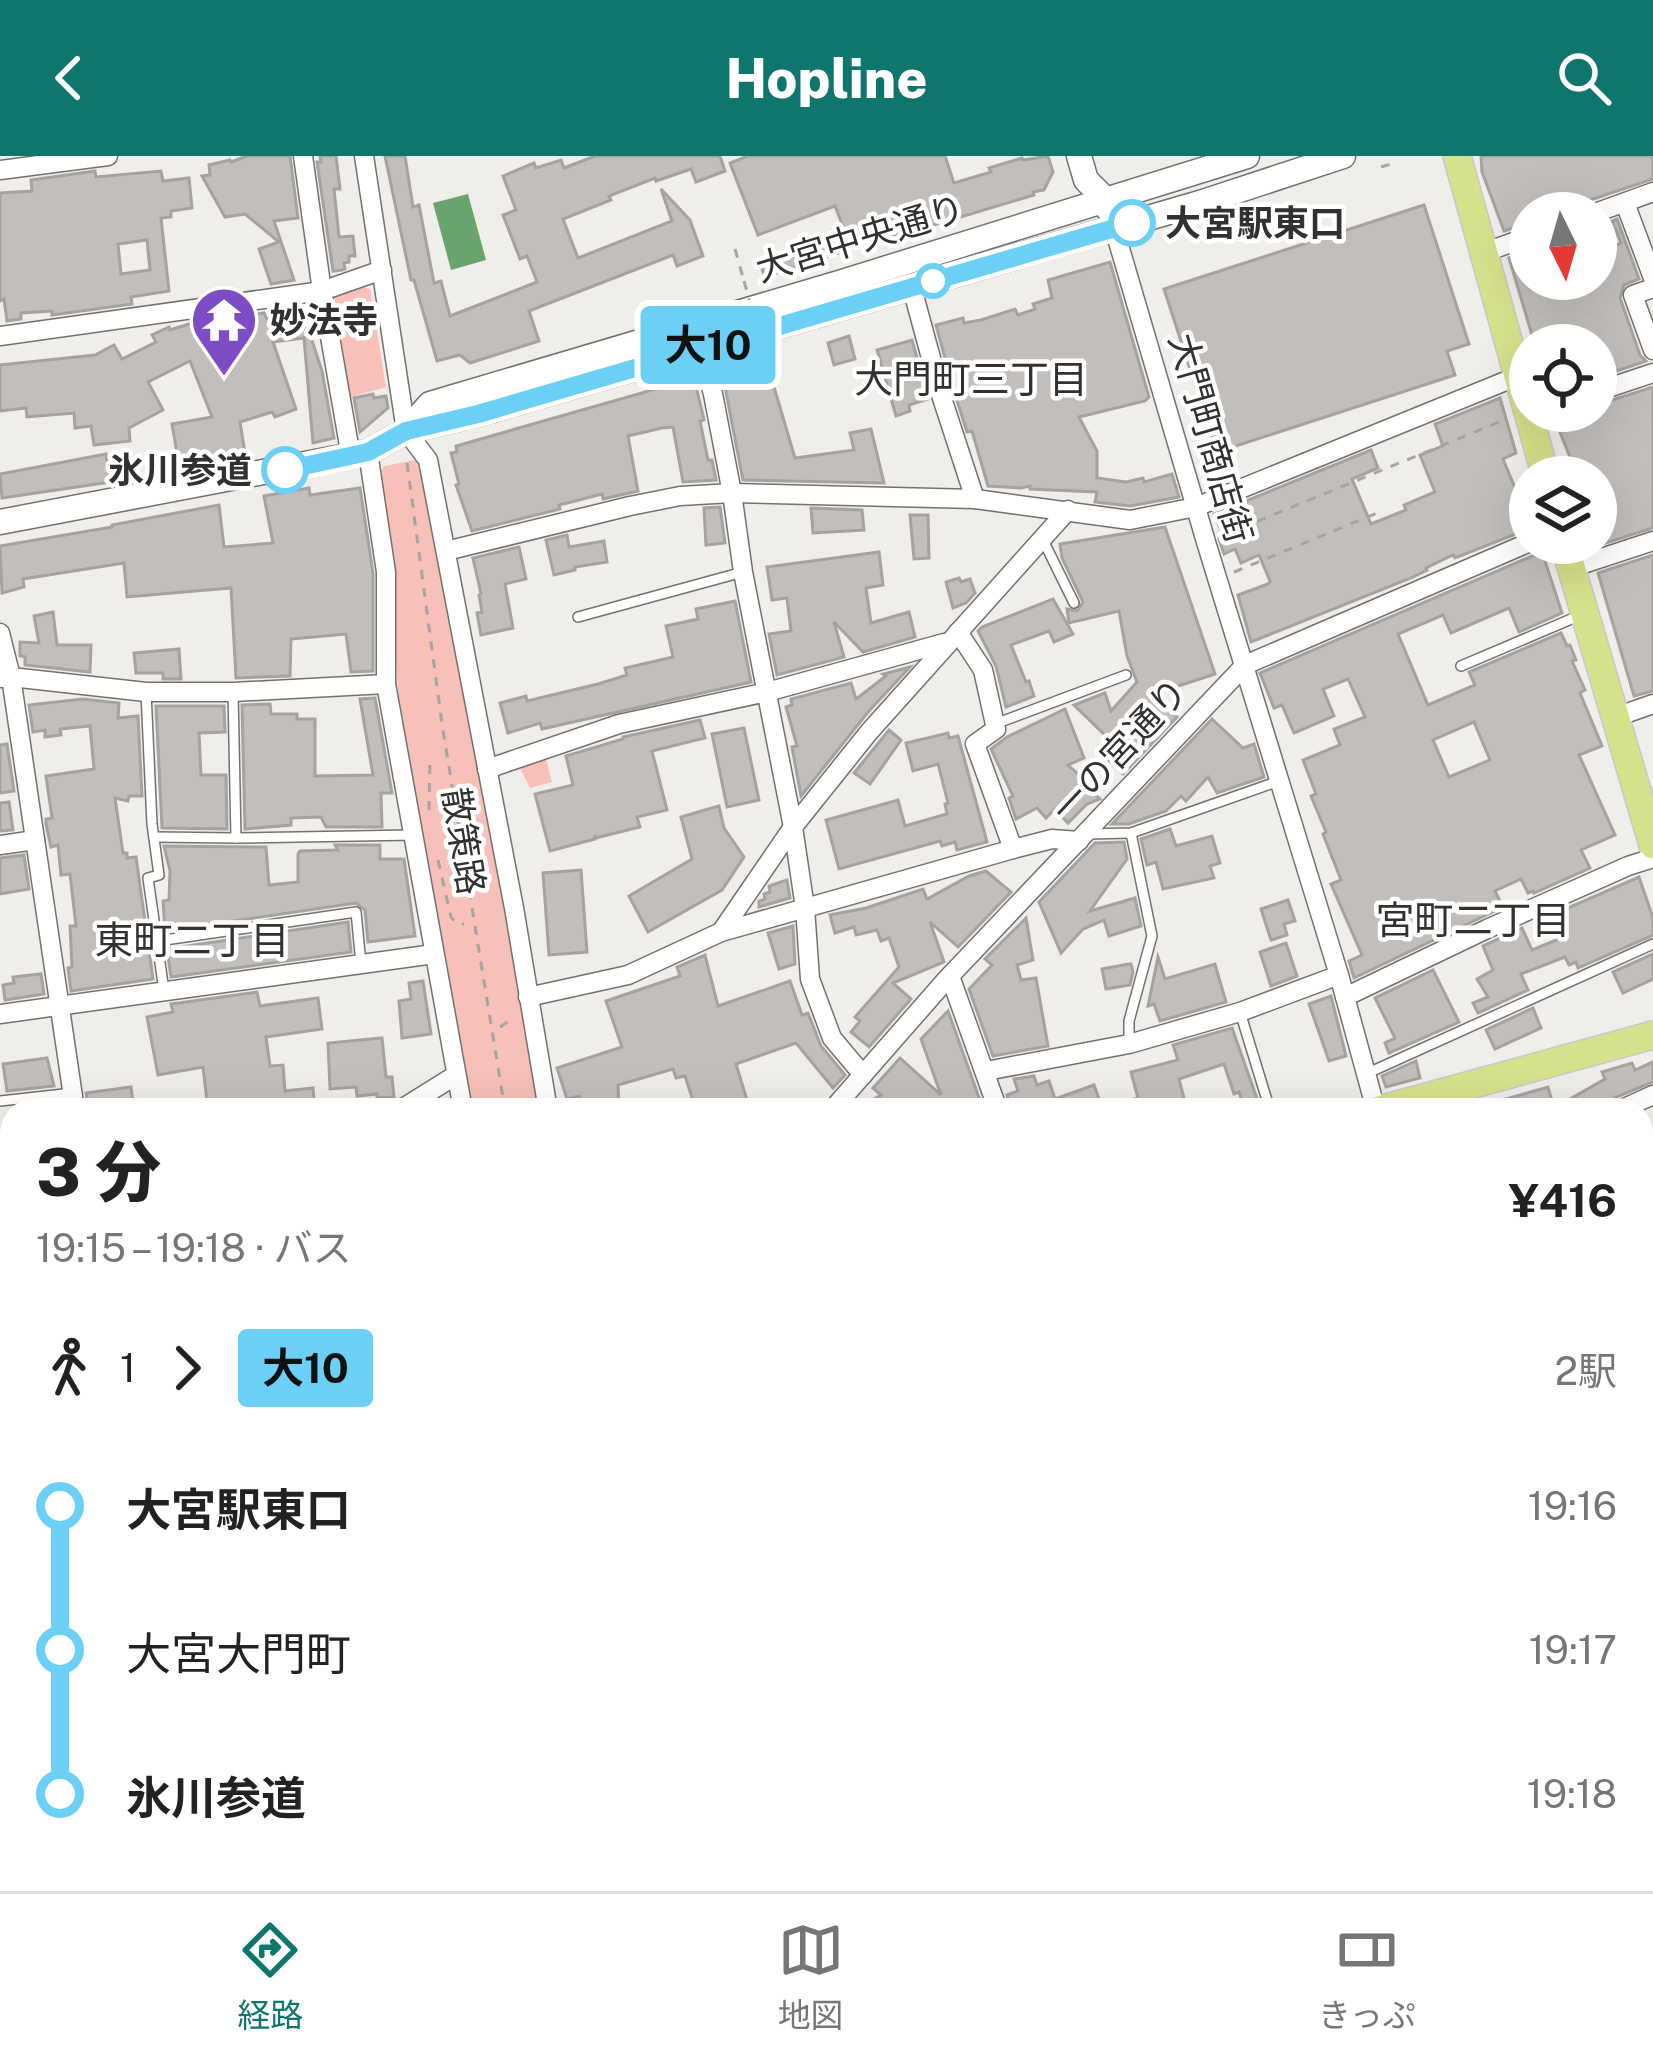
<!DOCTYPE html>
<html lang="ja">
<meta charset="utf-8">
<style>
:root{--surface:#fff;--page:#f2f2f2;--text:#222;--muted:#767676;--line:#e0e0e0;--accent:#0f766e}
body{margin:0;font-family:"Public Sans","Noto Sans JP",sans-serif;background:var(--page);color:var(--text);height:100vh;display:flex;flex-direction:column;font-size:45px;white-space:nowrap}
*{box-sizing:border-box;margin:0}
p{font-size:39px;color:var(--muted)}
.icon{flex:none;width:66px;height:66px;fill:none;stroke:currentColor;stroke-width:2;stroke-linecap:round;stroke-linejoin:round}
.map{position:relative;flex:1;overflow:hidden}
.panel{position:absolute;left:0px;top:942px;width:1653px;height:795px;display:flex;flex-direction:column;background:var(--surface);border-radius:36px 36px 0 0;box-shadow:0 12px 48px #0002}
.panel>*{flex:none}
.badge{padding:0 24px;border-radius:9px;font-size:42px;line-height:78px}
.needle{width:78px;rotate:175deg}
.controls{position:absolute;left:1509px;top:36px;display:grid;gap:24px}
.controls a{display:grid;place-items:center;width:108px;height:108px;border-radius:50%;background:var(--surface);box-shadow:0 12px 48px #0002;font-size:60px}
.map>.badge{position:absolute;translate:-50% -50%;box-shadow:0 0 0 6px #fff}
.legs{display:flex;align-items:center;gap:18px;height:132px;padding:0 36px;font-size:39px}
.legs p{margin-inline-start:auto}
.headline{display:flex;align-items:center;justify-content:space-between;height:204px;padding:0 36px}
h1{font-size:66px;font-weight:800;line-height:90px}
ul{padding:0 36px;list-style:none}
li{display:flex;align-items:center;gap:42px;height:144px;font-size:45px}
li i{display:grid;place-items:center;width:18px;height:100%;margin:0 15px;background:currentColor}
li i::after{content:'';width:30px;height:30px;margin:-15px;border:9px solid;border-radius:50%;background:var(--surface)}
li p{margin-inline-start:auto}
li:first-child i{background:linear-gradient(#0000 50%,currentColor 0)}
li:last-child i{background:linear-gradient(currentColor 50%,#0000 0)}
header{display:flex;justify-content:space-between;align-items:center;height:156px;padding:0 36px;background:var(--accent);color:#fff;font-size:54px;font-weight:800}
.tabs{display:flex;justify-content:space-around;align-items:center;height:168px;border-top:3px solid var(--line);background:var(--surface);font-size:33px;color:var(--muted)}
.tabs a{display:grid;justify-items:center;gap:6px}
.tabs .selected{color:var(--accent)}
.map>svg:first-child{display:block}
</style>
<header><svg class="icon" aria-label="back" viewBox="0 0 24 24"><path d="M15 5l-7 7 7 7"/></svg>Hopline<svg class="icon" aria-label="search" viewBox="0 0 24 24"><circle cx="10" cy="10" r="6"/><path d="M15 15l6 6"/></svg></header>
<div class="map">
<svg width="1653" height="1735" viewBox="0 0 1653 1735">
<rect width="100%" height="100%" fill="#f0eeea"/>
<g fill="#f7c0b8">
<polygon points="363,131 370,133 386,231 347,242 330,136"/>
<polygon points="415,304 424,310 544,954 470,954 400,556 380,315 385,310"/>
<polygon points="546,602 552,626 530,632 519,610"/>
<polygon points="1653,1087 1653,1178 1641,1145 1641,1091"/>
<polygon points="1653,1236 1653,1476 1641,1481 1641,1240"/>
</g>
<polygon fill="#69a36d" points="468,38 486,104 451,114 433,47"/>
<g fill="#c2bebb" stroke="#a6a29f" stroke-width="3" fill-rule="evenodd">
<polygon points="247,0 290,0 298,62 274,65 294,124 271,128 259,93 279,86 245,58 225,61 202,20 210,19 209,9 230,4 231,6"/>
<polygon points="320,0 336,0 340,33 334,33 339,81 353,80 355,100 349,100 349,106 344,107 345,113 342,114 333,115 317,6 321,6"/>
<polygon points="385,0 405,0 413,51 419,49 434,127 441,125 450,160 537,126 527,100 520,103 503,59 516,54 503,20 534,7 536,12 561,4 564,12 595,0 720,0 725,15 696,26 691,13 656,25 655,22 609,40 611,44 563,63 578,102 672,65 661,33 690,64 703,100 677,110 673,99 529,155 539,185 470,207 460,199 437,205 414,124 411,124"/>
<polygon points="748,0 945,0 954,27 991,16 989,12 1022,2 1023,4 1048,0 1053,16 1044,34 1033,36 1034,39 874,87 873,82 838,97 765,121 760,108 846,78 835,50 758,79 730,7"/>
<polygon points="1481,0 1653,0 1653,23 1590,44 1582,54 1573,57 1530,57 1530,67 1504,75 1482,16"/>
<path d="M95,15l1,6 65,-6 2,10 26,-3 3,30 -21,3v6l-10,1 8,73 -38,6 1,7 -80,11v-4l-31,2v6l-14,2 -3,-22 -4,2v-108l32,-2 -1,-11zM147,84l3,30 -29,4 -3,-30z"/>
<polygon points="1424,49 1469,188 1447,195 1455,219 1217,296 1164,133"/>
<polygon points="1617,63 1639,123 1624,129 1620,142 1640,199 1646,205 1596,222 1596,189 1535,189 1509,102 1530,94 1530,123 1596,123 1596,97 1621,87 1612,65"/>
<polygon points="1110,106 1149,241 1145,245 1079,261 1097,295 1097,322 1126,326 1143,322 1144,326 1172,318 1179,341 1130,350 1095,346 1097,336 1030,333 1030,330 1021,332 988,330 972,275 967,276 954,235 936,169 963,162 964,167 981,164 1015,153 1018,159 1035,153 1033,148 1052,142 1048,124"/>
<polygon points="264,157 268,165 303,161 305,176 309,175 322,215 334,282 313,287 304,182 273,186 296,253 275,261 272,256 240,266 245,297 179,309 172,268 212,261 190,205 148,226 163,254 129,272 130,285 94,289 91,270 75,272 74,257 27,261 26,252 0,255 0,209 95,199 114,189 122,203 156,186 152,179 169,171 170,174 192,167 211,205 239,196 226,163"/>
<polygon points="849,180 855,203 834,209 828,187"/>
<polygon points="912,184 928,243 909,249 910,255 896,260 877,194"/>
<polygon points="771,221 795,302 854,294 850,277 871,273 884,327 743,324 725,231"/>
<polygon points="694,222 704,264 700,265 708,304 712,304 716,324 683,326 673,271 662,272 628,280 638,335 603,343 602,338 559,349 560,353 472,375 456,329 459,328 451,297 457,296 456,290"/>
<polygon points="1653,231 1653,372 1590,392 1588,387 1602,387 1596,371 1596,321 1578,321 1553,259 1565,255 1596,255 1596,249"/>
<polygon points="373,238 374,242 386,240 388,252 360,276 354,242"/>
<polygon points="1500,242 1516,297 1503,303 1518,339 1525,335 1530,349 1528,373 1455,402 1453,399 1426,412 1427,414 1411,422 1251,486 1238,439 1268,428 1270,425 1259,399 1241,407 1235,393 1224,398 1219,383 1224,381 1214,358 1371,294 1378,312 1352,323 1371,368 1406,354 1404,349 1435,336 1420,299 1443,290 1435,268"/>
<polygon points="106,298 111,326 2,342 0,318"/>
<polygon points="309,332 310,339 360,332 373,417 373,515 351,516 346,478 291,483 290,520 236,522 231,432 127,441 124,407 23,423 24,431 2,437 0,390 112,371 112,369 219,349 224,391 273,387 264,340"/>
<polygon points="720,351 725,387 706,389 704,352"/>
<polygon points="811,352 862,354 864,374 813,377"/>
<polygon points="910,359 928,359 929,402 914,403"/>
<polygon points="1165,371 1215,518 1154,538 1177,561 1123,618 1103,599 1114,588 1074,549 1105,537 1111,555 1137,526 1127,500 1119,455 1069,467 1067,453 1077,455 1083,446 1062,402 1060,388"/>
<polygon points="567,379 569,391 604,385 607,406 575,411 575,414 554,419 546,384"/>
<polygon points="519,391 526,423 505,428 513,472 481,479 477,457 482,456 479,439 481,438 473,402"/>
<polygon points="879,396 883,429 866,432 871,467 909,456 915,481 863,496 834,466 844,501 777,519 769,478 791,475 787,442 772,444 767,411"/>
<path d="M1537,398l7,4 18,55 -43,19 -10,-24 -58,25 -8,-18 -45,19 30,71 47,-20 -6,-13 92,-39 6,13 3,-1 6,15 -4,1 13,29 -5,3 22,53 -23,9 36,80 -34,15 9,18 -56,25 -1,-2 -5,2 -7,-14 -26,12 8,16 -149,71 -5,-17 13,-6 -31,-71 10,-4 -18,-46 3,-2 -15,-36 5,-2 -13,-34 37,-15 -6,-16 31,-12 -17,-38 -25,10 11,27 -40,17 -12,-28 -8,3 -14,-35zM1474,566l16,38 -41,17 -16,-37z"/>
<polygon points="1653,399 1653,535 1634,540 1598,417"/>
<polygon points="959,422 961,426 970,423 975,437 966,447 953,452 946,426"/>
<polygon points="1053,443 1073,478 1054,486 1049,475 1011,489 1026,526 1029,525 1034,540 1006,551 996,510 978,475 982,471"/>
<polygon points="735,445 751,526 542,573 540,567 508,577 500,547 526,540 527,545 598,528 627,519 625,512 673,501 666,470 698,463 696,453"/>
<polygon points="53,456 57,489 91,489 90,516 25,509 25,501 20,500 20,486 39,487 34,460"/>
<polygon points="179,493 181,523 163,523 163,517 136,517 134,497"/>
<polygon points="910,511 868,556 801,640 792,591 797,590 786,551 792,549 791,543 851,527 856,543 886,520 883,518"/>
<polygon points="375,542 392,637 381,637 382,671 326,671 321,661 291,662 291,669 245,673 242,549 270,548 271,558 297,558 297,563 315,563 315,620 373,619 360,543"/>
<polygon points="83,543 119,547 118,562 138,560 142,640 129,640 128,645 115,642 123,697 127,697 127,702 136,701 153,823 71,835 68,812 72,811 70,770 76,770 70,718 61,719 58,689 51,691 46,668 46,663 52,662 46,620 94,613 90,570 60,573 61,579 45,581 45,574 33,576 29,549"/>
<polygon points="156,550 224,550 225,576 199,577 201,619 226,619 227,673 162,672"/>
<polygon points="1065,553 1084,602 1068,609 1091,630 1089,633 1100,643 1087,648 1068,667 1055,653 1046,662 1037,652 1016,663 1009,642 1013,640 991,593 1007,581"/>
<polygon points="1212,563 1243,592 1254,588 1264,621 1217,637 1208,621 1186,645 1181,640 1166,655 1129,668 1112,668"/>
<polygon points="700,564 705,582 652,595 667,654 637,661 640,671 596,682 595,679 595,683 550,695 535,638 573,629 566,600 623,583 623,581"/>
<polygon points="744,572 759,644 727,651 712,578"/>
<polygon points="889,574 901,584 870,628 854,617"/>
<polygon points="948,577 949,582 958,580 987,686 957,694 955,686 942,690 940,685 839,713 826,664 898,644 905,670 947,658 945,648 948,647 938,608 913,615 906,587"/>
<polygon points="7,588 14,635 0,637 0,589"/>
<polygon points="9,646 13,674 0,675 0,647"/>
<polygon points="719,650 724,672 744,701 722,734 648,776 629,740 692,703 681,661"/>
<polygon points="1170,673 1176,690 1212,680 1220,707 1210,710 1214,722 1163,733 1156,706 1147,709 1141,683"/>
<polygon points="1124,686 1127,703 1090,755 1135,742 1141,770 1109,780 1104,764 1083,773 1061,797 1039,746 1095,687"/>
<polygon points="335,689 380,689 380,703 404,703 415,780 368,786 365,754 356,747 165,775 163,745 169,744 170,715 164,690 266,691 269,729 298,726 298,698 300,695 338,694"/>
<polygon points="24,699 29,733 0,738 0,702"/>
<polygon points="581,714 587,796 549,799 543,717"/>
<polygon points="986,715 1011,736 958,791 930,766 944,806 893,827 911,843 869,891 851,876 860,865 855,861 899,811 889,782 881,785 877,774 856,779 854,771 835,777 830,759 866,752 923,733 927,743 969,720"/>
<polygon points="1639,721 1653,762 1653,779 1578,812 1576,806 1569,809 1565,801 1521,818 1528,834 1478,857 1473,847 1488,841 1477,823 1493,814 1483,790 1522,772 1532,794 1564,781 1554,758"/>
<polygon points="787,724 790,742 759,751 759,745 765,743 764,738 770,736 769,730"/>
<polygon points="1288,744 1295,765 1284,768 1287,779 1271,784 1261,753"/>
<polygon points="1026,762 1033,804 1017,809 1021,824 1036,822 1048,890 993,900 969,833 992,809 985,803"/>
<polygon points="348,766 351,796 171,821 167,793"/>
<polygon points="793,770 795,808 779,813 768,777"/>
<polygon points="1286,787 1297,820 1271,830 1260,796"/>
<polygon points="1653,798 1653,823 1623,837 1613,816"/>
<polygon points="705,799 718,850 790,825 802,859 808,857 821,890 845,919 833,932 796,887 736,908 750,954 696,954 685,920 676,922 673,913 618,929 619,954 581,954 579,940 567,943 557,912 622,891 606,845 680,820 677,811"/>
<polygon points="1158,801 1165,823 1215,808 1226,846 1160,865 1154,848 1148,850"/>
<polygon points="1129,808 1131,808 1133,816 1130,829 1106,833 1102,813"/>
<polygon points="1433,814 1459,866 1389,897 1385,887 1395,882 1375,842"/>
<polygon points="41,818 44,838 5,844 3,829 14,827 13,821"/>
<polygon points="423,825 431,878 402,882 399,845 411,843 409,827"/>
<polygon points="257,836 260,850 318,842 322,873 266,881 270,910 283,909 285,935 313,932 315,954 280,954 279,947 208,954 203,911 158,919 147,861 173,856 171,848"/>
<polygon points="1331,840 1346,900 1329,905 1309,848"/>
<polygon points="1533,852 1541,872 1495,893 1486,874"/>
<polygon points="948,855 982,950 970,954 855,954 881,939 873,932 900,902 941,939 921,883"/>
<polygon points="1232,872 1261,954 1245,954 1239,936 1234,938 1224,908 1179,923 1187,954 1110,954 1110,950 1138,942 1131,916 1178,904 1173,889"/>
<polygon points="382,882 386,921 392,921 394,941 377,942 377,938 357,940 356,931 330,933 328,887"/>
<polygon points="47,902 54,930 7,935 3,908"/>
<polygon points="1416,905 1420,922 1386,931 1382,920"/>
<polygon points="1653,906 1653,926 1614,942 1601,954 1482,954 1482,950 1548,931 1554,952 1605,923 1602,916 1632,907 1635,914"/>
<polygon points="1034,920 1037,929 1049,925 1055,943 1094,929 1103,954 1011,954 1007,939 1018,935 1014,923"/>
<polygon points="131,931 134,954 89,954 86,937"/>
</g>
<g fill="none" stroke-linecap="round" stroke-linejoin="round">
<g stroke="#72716d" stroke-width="12">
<g id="lane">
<polyline points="1042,382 1074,447"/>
<polyline points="578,461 743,416"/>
<polyline points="1461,510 1583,458"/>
<polyline points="146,536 152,668 159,719 148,722 164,835"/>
<polyline points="233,536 236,682"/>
<polyline points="995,568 1126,519"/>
<polyline points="1087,678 1131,677 1279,625"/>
<polyline points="154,681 236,682 414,679"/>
<polyline points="158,785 356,756 361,808"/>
<polyline points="1240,856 1270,954"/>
<polyline points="1129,888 1129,865 1152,780 1131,677"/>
<polyline points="1368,917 1653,788"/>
<polyline points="0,945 73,937"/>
<polyline points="0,1635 12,1634"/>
<polyline points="1641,1679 1653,1676"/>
<polyline points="356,1725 358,1735"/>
</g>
</g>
<g stroke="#72716d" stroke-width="21">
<g id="street">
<polyline points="303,0 322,135 351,301"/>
<polyline points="364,0 406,275 428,304 514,752 548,954"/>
<polyline points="0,14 108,0"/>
<polyline points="1625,47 1653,122"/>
<polyline points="1595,57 1653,36"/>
<polyline points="1114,72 1206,386 1339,819 1376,954"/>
<polyline points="1483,97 1530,80"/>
<polyline points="912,132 941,239 975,343"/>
<polyline points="1653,132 1633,139 1653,194"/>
<polyline points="0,180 322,135 382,114"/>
<polyline points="700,191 713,238 732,337 743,416 793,671 805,752 810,823 832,882 863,919"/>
<polyline points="1596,236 1653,217"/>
<polyline points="368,296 386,416 386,528 463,954"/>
<polyline points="446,395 630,350 680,340 732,337 975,343 1130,364 1196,351 1518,220"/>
<polyline points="1571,412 1653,385"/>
<polyline points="958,476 983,514 996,573 975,588 1013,693"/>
<polyline points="0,477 11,521 75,954"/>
<polyline points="0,522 11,521 146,536 233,536 386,528"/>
<polyline points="1616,561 1653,548"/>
<polyline points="487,613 619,568 767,536 944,487"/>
<polyline points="0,689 35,684"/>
<polyline points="721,776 1013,693 1052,683 1079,685"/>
<polyline points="950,820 998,954"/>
<polyline points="528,841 628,819 721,776 793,671 869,576 1068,354"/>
<polyline points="1345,841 1487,773 1628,710 1653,702"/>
<polyline points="0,858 434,798"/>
<polyline points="986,915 1129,888 1240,856 1339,819"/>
<polyline points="400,954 456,919"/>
<polyline points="832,954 946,824 1245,509 1530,386"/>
<polyline points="1620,954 1653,939"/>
<polyline points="0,1025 12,1024"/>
<polyline points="0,1230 12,1255"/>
<polyline points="0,1361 12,1359"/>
<polyline points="0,1405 8,1439"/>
<polyline points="1641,1488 1653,1483"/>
<polyline points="193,1725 194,1735"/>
<polyline points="640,1725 641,1735"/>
<polyline points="881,1725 884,1735"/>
<polyline points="1164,1725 1166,1735"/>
<polyline points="1609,1725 1609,1735"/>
<polyline points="98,1735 173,1725"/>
<polyline points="1013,1735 1047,1725"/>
</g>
</g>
<g stroke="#72716d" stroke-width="27">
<g id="secondary">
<polyline points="1079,0 1086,24 1106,44 1108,53"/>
<polyline points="406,275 478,258 1203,46 1343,0"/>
<polyline points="0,366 368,296 406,275 430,248 839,127 1247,0"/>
<polyline points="586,1725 587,1735"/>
</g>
</g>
<g stroke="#c9c9c9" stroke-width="30">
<g id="primary">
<polyline points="1457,0 1546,321"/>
<polyline points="1564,387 1653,689"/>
<polyline points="1379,954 1653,879"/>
<polyline points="0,1467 12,1461"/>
</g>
</g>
<g stroke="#a6a5a2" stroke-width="3" stroke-dasharray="9 9" stroke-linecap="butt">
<polyline points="1381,11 1391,8"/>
<polyline points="735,93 744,125"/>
<polyline points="407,307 442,568 505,954"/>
<polyline points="1224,379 1504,264"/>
<polyline points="1234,416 1382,355"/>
<polyline points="429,654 430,602"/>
<polyline points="438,704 451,761 455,766 464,768"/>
<polyline points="500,871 515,861"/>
<polyline points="614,1725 616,1735"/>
</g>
<use href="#lane" stroke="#fff" stroke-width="9"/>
<use href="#street" stroke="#fff" stroke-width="18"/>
<use href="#secondary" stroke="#fff" stroke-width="24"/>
<use href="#primary" stroke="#d6e18b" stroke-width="27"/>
<polyline stroke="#a6a5a2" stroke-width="3" stroke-dasharray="9 9" stroke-linecap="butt" points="744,125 763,193"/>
</g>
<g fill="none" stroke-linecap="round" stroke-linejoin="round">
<g stroke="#fff" stroke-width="27">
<polyline id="line-1" points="285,314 368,296 406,275 478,258 1132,67"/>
</g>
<use href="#line-1" stroke="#6bcff6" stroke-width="18"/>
</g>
<defs>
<g id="temple-pin" transform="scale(3.45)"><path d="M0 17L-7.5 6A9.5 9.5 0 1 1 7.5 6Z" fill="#7d4dc5" stroke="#fff"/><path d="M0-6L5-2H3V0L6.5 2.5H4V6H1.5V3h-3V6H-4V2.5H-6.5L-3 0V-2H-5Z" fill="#fff"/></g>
</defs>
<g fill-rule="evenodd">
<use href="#temple-pin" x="224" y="164"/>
</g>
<g fill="#fff" stroke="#6bcff6" stroke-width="6">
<circle cx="1132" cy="67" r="21"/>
<circle cx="933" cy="125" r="15"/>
<circle cx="285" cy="314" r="21"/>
</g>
<g text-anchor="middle" stroke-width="9" stroke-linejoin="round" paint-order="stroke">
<g font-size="36" font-weight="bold" fill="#31312f" stroke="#fff" text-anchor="start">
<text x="1165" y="80">大宮駅東口</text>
<text x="252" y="327" text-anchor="end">氷川参道</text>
</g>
<g font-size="36" fill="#31312f" stroke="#fff">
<text transform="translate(860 82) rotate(-17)" y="13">大宮中央通り</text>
<text transform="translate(1211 282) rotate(74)" y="13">大門町商店街</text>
<text transform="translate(1119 594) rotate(-47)" y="13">一の宮通り</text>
<text transform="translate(464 685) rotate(81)" y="13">散策路</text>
</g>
<g font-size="36" font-weight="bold" fill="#31312f" stroke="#fff" text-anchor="start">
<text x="270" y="177">妙法寺</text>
</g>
<g font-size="39" fill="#31312f" stroke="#fff">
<text x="971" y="237">大門町三丁目</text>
<text x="1473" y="778">宮町二丁目</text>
<text x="192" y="798">東町二丁目</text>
</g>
</g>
</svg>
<div class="controls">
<a><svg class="needle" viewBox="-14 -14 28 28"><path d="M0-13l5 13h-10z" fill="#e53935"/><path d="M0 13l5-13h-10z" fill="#767676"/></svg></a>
<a><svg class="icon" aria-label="locate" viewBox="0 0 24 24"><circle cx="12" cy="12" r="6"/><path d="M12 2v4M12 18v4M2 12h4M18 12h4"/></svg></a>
<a><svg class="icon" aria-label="layers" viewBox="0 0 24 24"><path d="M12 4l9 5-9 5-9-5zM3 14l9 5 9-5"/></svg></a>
</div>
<b class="badge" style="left:708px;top:189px;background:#6bcff6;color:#111">大10</b>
<section class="panel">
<div class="headline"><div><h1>3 分</h1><p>19:15 – 19:18 · バス</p></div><b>¥416</b></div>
<div class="legs"><svg class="icon" aria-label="walk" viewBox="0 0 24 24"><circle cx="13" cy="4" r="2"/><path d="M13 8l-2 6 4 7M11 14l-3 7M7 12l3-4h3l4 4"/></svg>1<svg class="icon" aria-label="forward" viewBox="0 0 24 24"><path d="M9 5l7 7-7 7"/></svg><b class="badge" style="background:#6bcff6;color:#111">大10</b><p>2駅</p></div>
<ul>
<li><i style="color:#6bcff6"></i><b>大宮駅東口</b><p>19:16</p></li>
<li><i style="color:#6bcff6"></i><span>大宮大門町</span><p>19:17</p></li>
<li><i style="color:#6bcff6"></i><b>氷川参道</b><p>19:18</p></li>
</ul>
</section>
</div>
<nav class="tabs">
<a class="selected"><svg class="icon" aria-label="directions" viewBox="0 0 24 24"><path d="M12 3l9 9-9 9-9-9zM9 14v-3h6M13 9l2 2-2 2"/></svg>経路</a>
<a><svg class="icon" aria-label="map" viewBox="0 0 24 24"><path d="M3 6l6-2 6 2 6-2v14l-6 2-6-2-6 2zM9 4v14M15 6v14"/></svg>地図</a>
<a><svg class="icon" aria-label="tickets" viewBox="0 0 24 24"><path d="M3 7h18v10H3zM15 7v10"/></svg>きっぷ</a>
</nav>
